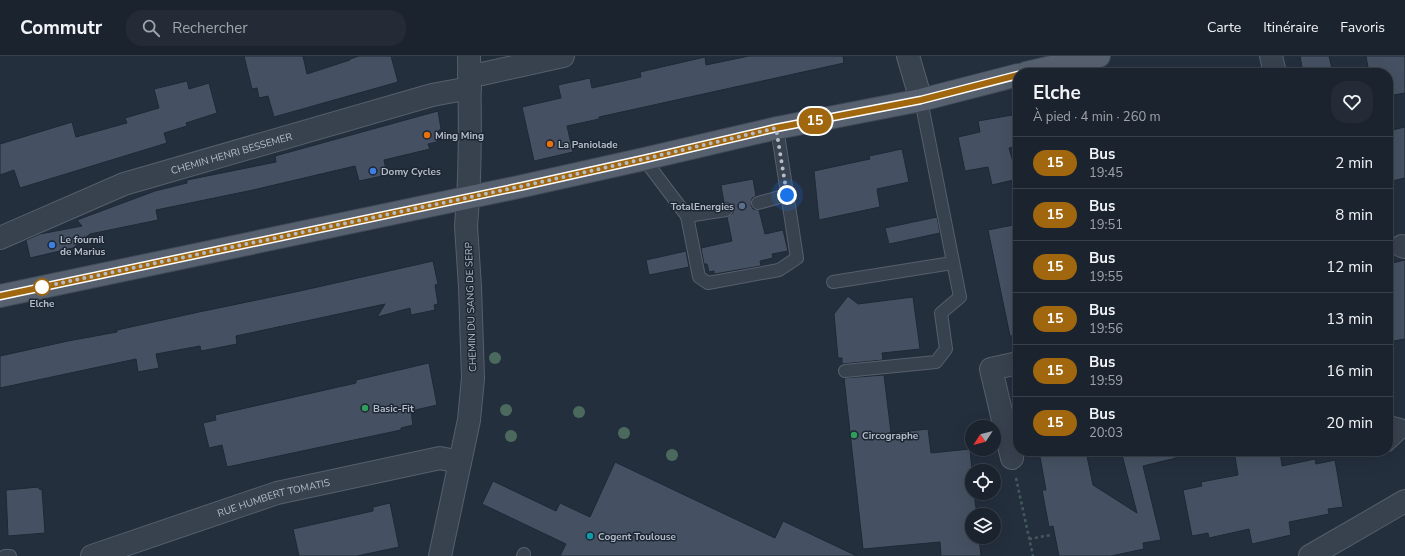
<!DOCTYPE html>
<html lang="fr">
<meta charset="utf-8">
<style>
:root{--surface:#1b232e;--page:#242b36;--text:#f1f3f6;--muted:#a0a4aa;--line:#39404a}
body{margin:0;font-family:"Nunito Sans",sans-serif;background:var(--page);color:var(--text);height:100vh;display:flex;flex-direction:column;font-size:15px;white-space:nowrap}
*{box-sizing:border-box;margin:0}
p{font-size:13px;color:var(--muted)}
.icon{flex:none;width:22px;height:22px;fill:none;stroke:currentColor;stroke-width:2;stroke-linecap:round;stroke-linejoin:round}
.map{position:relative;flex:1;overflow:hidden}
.sheet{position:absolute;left:1013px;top:12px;width:380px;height:388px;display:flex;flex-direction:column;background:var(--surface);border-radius:16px;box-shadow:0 4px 16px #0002,0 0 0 1px var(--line)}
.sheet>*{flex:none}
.badge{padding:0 8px;border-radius:13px;font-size:14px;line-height:26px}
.needle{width:26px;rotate:234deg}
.fabs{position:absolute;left:965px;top:364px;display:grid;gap:8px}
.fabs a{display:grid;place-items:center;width:36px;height:36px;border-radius:50%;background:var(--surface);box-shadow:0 4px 16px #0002,0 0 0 1px var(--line);font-size:20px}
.you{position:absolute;width:20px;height:20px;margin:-10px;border:3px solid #fff;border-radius:50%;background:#1a73e8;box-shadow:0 0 0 6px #1a73e833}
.map>.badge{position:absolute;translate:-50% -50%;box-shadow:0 0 0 2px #fff}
.round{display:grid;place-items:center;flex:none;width:42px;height:42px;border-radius:16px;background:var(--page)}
.summary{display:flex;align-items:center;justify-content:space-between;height:68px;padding:0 20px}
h1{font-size:19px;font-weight:700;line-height:30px}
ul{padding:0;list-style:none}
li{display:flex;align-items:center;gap:12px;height:52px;padding:0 20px;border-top:1px solid var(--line)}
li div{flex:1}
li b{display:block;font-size:15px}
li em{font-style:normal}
li .badge{min-width:44px;font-weight:700;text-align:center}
header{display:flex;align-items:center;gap:24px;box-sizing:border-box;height:56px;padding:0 20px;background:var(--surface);border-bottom:1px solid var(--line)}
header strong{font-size:19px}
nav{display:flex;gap:22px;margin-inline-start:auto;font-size:14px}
.search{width:280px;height:36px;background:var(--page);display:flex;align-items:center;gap:10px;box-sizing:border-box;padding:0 14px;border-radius:16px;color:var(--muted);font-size:15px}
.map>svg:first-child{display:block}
</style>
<header>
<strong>Commutr</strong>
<div class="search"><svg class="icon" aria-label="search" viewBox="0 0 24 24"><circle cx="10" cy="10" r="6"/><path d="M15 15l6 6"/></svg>Rechercher</div>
<nav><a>Carte</a><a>Itinéraire</a><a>Favoris</a></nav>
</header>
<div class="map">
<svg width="1405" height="500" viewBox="0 0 1405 500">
<rect width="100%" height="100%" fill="#242f3e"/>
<g fill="#455162" stroke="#1f2835">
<polygon points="244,0 303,0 307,18 350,4 350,3 359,0 391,0 398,26 274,61 268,40 259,42 257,32 252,33"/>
<polygon points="749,0 843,0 844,7 599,61 599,63 567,70 573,96 534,105 522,51 561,42 558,29 590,22 592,32 641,21 640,16 705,1 706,9"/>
<polygon points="1300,0 1329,0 1333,17 1303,17"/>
<polygon points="1366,0 1405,0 1405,37 1388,40 1388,17 1369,17"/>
<polygon points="187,25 189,33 209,27 217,57 186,67 187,70 164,77 167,87 20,132 14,114 0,119 0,88 72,66 76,81 127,67 125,62 159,52 154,33"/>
<polygon points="438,55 441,73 438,75 437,86 428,88 430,93 384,104 387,119 359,125 355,110 253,134 156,154 158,164 90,178 73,192 30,202 26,184 40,178 82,170 77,164 155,135 187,127 187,124 276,106 275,100"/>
<polygon points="1018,58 1018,90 1009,92 1018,123 992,129 988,111 965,115 958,81 980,76 978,65"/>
<polygon points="1405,71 1405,122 1388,126 1388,75"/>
<polygon points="902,93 909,126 877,133 880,151 819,164 814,115 870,103 869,100"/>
<polygon points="753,123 756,140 752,142 751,149 753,153 759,154 765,178 783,174 788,195 772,198 773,202 760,205 761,210 714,218 714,215 709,216 707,208 704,208 701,192 732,185 727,161 733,157 733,152 729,147 724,147 721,129"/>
<polygon points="937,161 940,177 889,188 885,172"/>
<polygon points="1018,168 1018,280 1010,280 988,174"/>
<polygon points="686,195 689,211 649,219 646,204"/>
<polygon points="1405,204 1405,283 1388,286 1388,208"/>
<polygon points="433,205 438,228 435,229 438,248 434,249 435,254 411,259 410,252 377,261 385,248 236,280 237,288 201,295 200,290 156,298 159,312 138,316 136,303 0,332 0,300 68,285 117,276 117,274 199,256 300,235"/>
<polygon points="848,240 858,248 913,241 920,293 882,297 883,304 842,308 842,302 838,302 834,258"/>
<polygon points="429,307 437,349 411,355 413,369 401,372 401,374 227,411 222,389 209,392 203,367 216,364 215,359 356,327 356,324"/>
<polygon points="884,319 891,377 928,373 931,397 970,393 972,415 972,437 974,437 977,459 972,459 972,481 979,481 981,500 941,500 940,486 863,493 844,322"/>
<polygon points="1039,395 1086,395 1093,429 1137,457 1121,395 1175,395 1176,402 1143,410 1161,484 1143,487 1144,493 1111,500 1059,500 1053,470 1049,471 1042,434 1046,434"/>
<polygon points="1234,395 1280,395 1282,410 1315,403 1316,408 1335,404 1343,451 1328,453 1329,458 1289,466 1291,479 1252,488 1249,473 1209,482 1208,477 1192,480 1183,434 1202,430 1201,426 1238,419"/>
<polygon points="615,406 775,482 783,465 857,500 560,500 566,488 482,448 493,425 556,455 560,447 590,461"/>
<polygon points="39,431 39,433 42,434 45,477 8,480 6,434"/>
<polygon points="390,447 399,491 357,500 299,500 293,473 373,455 373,451"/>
</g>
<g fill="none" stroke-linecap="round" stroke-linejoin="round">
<g stroke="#565f6c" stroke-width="14">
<g id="service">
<polyline points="644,103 687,160 726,154"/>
<polyline points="758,147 787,139"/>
<polyline points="687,160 699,221 708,227 779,214 797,202 777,72"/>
<polyline points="833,226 952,207"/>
<polyline points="845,315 936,306 946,293 941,257 960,241 921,44"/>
<polyline points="1388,389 1405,373"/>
<polyline points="5,500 10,500"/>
<polyline points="523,500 524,498"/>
</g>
</g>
<g stroke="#565f6c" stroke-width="19">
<polyline id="pedestrian" points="1388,368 1405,373"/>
</g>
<g stroke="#565f6c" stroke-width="24">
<g id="minor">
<polyline points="908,0 921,44"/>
<polyline points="1271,0 1275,17"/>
<polyline points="469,18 482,18 563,0"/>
<path id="s1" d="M0,182l124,-54 308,-89 38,-7"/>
<polyline points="1402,190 1405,191"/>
<polyline points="1012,402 991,313 1018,307"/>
<path id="s2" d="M92,500l185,-63 163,-35 20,4"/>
<polyline points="440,500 469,364 473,322 470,231 466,170 468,142"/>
<polyline points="1310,500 1405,445"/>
</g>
</g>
<g stroke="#565f6c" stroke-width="24">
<path id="tertiary" d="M468,142c3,-47 2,-95 1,-142"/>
</g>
<g stroke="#414a57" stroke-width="24">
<g id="primary">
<polyline points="1026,17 1099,0"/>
<polyline points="0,240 523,130 644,103 777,72 921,44 1018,19"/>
</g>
</g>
<g stroke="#44595c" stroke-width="2.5" stroke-dasharray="3 3" stroke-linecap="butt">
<polyline points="1016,422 1033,500"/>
<polyline points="1029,483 1051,479"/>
</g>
<use href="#service" stroke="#38414e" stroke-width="12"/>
<use href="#pedestrian" stroke="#38414e" stroke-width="17"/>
<use href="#minor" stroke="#38414e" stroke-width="22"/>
<use href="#tertiary" stroke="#38414e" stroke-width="22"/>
<use href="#primary" stroke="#56606e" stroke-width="22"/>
</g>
<g fill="#4b6a5d">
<circle cx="495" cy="302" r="6"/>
<circle cx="506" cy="354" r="6"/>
<circle cx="579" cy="356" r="6"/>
<circle cx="624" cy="377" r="6"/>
<circle cx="511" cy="380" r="6"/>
<circle cx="672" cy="399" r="6"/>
</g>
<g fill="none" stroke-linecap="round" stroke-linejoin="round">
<g stroke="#fff" stroke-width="9">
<polyline id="line" points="0,240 523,130 644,103 776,72 921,44 1018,19"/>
</g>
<use href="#line" stroke="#a0670f" stroke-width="6"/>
<polyline stroke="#b4bcc9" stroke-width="4" stroke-dasharray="0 7.2" points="42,231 523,130 644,103 776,72 787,139"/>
</g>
<g fill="#e8710a" stroke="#1d2633" stroke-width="1.5">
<circle cx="427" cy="79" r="4"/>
<circle cx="550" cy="88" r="4"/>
</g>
<g fill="#3f7fe0" stroke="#1d2633" stroke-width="1.5">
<circle cx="373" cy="115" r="4"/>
<circle cx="52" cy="189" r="4"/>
</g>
<circle fill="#5c6f8a" stroke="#1d2633" stroke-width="1.5" cx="742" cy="150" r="4"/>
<circle fill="#fff" stroke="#a0670f" stroke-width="2" cx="42" cy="231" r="8"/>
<g fill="#2e9e5b" stroke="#1d2633" stroke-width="1.5">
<circle cx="365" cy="352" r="4"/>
<circle cx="854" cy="379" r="4"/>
</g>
<circle fill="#0f9aa8" stroke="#1d2633" stroke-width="1.5" cx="590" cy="480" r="4"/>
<g text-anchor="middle" stroke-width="3" stroke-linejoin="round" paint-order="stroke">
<g font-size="10" font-weight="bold" fill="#b4bcc9" stroke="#1d2633" text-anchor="start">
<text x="435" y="83">Ming Ming</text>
<text x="558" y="92">La Paniolade</text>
<text x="381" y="119">Domy Cycles</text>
<text x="734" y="154" text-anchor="end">TotalEnergies</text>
<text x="60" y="187">Le fournil<tspan x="60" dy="12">de Marius</tspan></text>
<text x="373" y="356">Basic-Fit</text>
<text x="862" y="383">Circographe</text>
<text x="598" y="484">Cogent Toulouse</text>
</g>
<g font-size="10" fill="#b4bcc9" stroke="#1d2633">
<text dy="4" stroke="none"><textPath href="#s1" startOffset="247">CHEMIN HENRI BESSEMER</textPath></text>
<text transform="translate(470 251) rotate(-92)" y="4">CHEMIN DU SANG DE SERP</text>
<text dy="4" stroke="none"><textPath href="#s2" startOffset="191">RUE HUMBERT TOMATIS</textPath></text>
</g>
<g font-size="10" font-weight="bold" fill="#b4bcc9" stroke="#1d2633">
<text x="42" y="251">Elche</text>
</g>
</g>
</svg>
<div class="fabs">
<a><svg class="needle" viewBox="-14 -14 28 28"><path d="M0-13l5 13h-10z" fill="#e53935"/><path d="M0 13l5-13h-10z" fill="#a0a4aa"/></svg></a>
<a><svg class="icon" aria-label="locate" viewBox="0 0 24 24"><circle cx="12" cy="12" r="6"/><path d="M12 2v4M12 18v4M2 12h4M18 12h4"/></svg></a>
<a><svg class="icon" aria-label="layers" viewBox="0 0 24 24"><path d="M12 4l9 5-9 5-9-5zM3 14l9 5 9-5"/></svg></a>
</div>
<div class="you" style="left:787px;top:139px"></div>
<b class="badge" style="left:815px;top:65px;background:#a0670f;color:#fff">15</b>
<section class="sheet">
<div class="summary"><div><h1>Elche</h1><p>À pied · 4 min · 260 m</p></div><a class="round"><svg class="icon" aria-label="heart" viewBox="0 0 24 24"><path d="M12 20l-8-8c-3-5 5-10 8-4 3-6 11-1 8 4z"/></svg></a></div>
<ul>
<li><span class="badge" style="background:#a0670f;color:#fff">15</span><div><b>Bus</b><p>19:45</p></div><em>2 min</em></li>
<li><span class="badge" style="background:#a0670f;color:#fff">15</span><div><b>Bus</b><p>19:51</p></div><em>8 min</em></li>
<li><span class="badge" style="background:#a0670f;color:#fff">15</span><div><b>Bus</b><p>19:55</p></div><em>12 min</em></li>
<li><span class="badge" style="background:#a0670f;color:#fff">15</span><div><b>Bus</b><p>19:56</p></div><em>13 min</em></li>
<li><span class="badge" style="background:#a0670f;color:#fff">15</span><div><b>Bus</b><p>19:59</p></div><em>16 min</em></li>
<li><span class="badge" style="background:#a0670f;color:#fff">15</span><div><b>Bus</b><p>20:03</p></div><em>20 min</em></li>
</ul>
</section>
</div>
